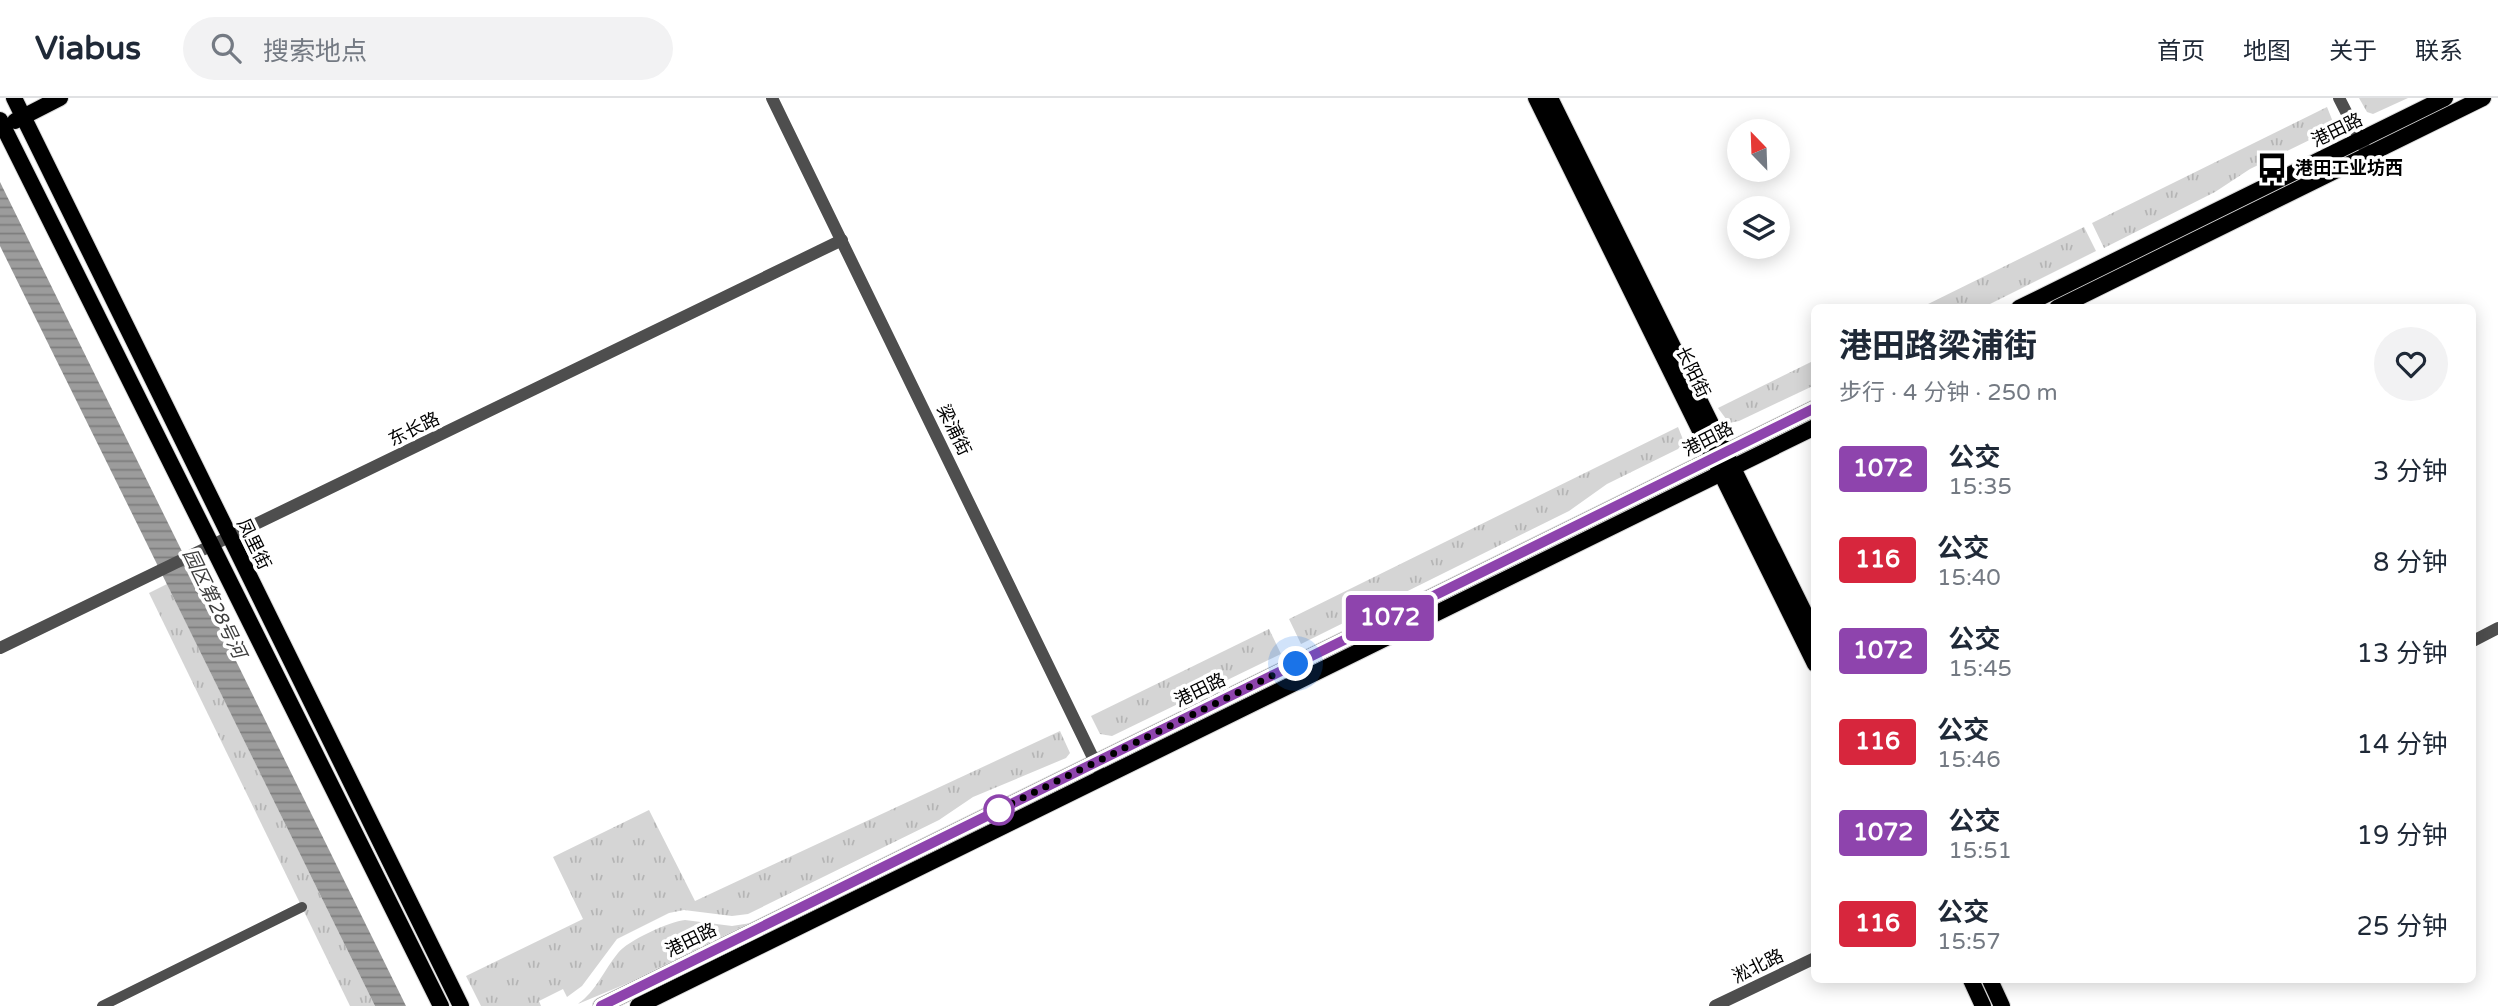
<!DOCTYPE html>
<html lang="zh">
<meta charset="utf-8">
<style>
:root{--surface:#fff;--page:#f2f2f3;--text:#1f2937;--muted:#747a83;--line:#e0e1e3}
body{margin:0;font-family:"Varela Round","Noto Sans SC",sans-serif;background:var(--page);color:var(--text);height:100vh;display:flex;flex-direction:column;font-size:26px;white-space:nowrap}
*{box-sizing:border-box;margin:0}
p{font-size:23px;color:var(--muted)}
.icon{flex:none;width:38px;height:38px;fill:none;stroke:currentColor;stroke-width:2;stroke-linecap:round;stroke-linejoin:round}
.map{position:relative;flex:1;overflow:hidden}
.drawer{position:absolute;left:1811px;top:206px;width:665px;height:679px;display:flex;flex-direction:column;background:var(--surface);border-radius:10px;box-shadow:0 4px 18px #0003}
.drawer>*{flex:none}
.badge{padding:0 14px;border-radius:5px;font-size:24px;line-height:46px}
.needle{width:46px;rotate:337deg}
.buttons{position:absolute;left:1727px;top:21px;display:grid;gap:14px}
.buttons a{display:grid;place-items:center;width:63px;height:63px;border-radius:50%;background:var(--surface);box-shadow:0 4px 18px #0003;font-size:35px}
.you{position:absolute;width:35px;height:35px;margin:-18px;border:5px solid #fff;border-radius:50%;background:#1a73e8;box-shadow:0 0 0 10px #1a73e833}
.map>.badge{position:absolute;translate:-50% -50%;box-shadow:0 0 0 4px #fff}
.round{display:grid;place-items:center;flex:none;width:74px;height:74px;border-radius:37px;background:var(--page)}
.overview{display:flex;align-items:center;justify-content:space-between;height:119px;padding:0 28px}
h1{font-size:33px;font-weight:700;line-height:52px}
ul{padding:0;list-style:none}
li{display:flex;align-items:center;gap:21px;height:91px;padding:0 28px}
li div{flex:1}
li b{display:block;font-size:26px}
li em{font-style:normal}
li .badge{min-width:77px;font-weight:700;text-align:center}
header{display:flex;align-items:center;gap:42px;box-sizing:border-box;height:98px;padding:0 35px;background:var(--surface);border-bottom:2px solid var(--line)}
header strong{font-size:33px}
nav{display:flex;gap:38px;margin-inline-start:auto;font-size:24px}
.search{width:490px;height:63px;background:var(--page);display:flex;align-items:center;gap:18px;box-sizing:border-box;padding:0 24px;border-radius:38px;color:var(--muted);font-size:26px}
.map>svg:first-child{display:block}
</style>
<header>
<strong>Viabus</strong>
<div class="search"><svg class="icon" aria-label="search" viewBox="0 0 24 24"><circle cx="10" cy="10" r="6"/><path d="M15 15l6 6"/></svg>搜索地点</div>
<nav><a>首页</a><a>地图</a><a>关于</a><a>联系</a></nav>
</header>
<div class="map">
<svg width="2498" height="908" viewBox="0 0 2498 908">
<defs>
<pattern id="grass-tufts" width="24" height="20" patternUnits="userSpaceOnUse" patternTransform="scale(1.75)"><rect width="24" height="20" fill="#d5d5d5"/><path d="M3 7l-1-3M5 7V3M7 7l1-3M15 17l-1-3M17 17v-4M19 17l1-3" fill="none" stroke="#b5b5b5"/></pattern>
<pattern id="water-rules" width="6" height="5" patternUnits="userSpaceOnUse" patternTransform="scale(1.75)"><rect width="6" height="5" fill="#9c9c9c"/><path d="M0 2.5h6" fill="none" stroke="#7d7d7d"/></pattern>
</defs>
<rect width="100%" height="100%" fill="#fff"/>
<g fill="url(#grass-tufts)">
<polygon points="2359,0 2408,0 2373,16 2367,14"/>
<polygon points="2327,9 2333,24 2328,33 2250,71 2215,94 2104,150 2092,125"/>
<polygon points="2084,129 2096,153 1982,210 1920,210"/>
<polygon points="1815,262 1815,287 1739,323 1729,325 1718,310"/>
<polygon points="1678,329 1684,344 1678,351 1607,386 1569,413 1301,546 1289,521"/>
<polygon points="167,486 375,908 350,908 149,495"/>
<polygon points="1269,531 1281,556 1112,638 1100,636 1091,618"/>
<polygon points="1060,633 1070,655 1066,660 973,699 939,722 748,816 732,818 684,812 669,815 617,841 582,888 567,899 563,891 539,903 541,908 481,908 466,878 583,821 553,759 649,712 695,803"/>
<path d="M685,822l47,6 19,-3 -104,52 -69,29c18,-13 26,-34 40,-51 9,-12 52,-32 67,-33z"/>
</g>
<polygon fill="url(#water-rules)" points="0,84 406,908 375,908 0,148"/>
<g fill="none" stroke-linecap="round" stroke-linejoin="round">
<g stroke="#dbdbdb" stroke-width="18">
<g id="primary">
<polyline points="14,0 461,908"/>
<polyline points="1536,0 1815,566"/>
<polyline points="1550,0 1815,536"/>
<polyline points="0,22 441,908"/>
<polyline points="15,23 60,0"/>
<polyline points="2019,210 2445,0"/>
<polyline points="2057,210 2483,0"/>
<polyline points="1971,882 1983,908"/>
<polyline points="1990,882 2002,908"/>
<polyline points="601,908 1815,310"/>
<polyline points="638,908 1815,329"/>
</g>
</g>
<polyline stroke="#4e4e4e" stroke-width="10" points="102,908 302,809"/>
<g stroke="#4e4e4e" stroke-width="12">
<polyline points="772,0 1098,670"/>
<polyline points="2339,0 2368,57"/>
<polyline points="2473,543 2498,530"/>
<polyline points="0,550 842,142"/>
<polyline points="1715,908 1815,860"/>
</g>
<use href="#primary" stroke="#000" stroke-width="16"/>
</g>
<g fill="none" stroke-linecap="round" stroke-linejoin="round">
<g stroke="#fff" stroke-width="16">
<polyline id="line" points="601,908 1815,310"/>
</g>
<use href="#line" stroke="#8e44ad" stroke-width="10"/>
<polyline stroke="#000" stroke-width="7" stroke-dasharray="0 12.6" points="999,712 994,714 1296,566"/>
</g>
<defs>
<g id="bus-bare" transform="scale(2.415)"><path d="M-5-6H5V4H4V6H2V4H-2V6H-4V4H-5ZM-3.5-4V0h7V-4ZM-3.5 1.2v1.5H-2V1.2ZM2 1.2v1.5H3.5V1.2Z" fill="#000" stroke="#fff" stroke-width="2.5" paint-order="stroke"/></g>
</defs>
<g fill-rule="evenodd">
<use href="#bus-bare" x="2272" y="70"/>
</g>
<circle fill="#fff" stroke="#8e44ad" stroke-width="3.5" cx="999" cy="712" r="14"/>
<g text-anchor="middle" stroke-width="7" stroke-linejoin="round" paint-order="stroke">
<g font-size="18" fill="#000" stroke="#fff">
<text transform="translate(2337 32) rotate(-26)" y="6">港田路</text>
<text transform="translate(1693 274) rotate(64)" y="6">长阳街</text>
<text transform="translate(414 331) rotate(-26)" y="6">东长路</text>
<text transform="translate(954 332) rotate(64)" y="6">梁浦街</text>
<text transform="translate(1708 341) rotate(-27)" y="6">港田路</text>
<text transform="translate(254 446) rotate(64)" y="6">凤里街</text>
<text transform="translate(1200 592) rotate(-26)" y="6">港田路</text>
<text transform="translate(691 842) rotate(-26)" y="6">港田路</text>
<text transform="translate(1758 868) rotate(-26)" y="6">淞北路</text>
</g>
<g font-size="18" font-weight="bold" fill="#000" stroke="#fff" text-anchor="start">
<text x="2295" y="76">港田工业坊西</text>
</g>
<g font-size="19" font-style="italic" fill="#3d3d3d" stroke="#fff">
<text transform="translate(215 505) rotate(64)" y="7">园区第28号河</text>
</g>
</g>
</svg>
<div class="buttons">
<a><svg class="needle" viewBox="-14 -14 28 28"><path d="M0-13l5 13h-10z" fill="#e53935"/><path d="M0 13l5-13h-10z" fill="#747a83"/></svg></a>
<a><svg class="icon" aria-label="layers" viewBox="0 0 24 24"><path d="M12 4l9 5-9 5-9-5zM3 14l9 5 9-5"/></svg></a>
</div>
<div class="you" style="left:1296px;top:566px"></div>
<b class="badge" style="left:1390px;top:520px;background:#8e44ad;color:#fff">1072</b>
<section class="drawer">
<div class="overview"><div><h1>港田路梁浦街</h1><p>步行 · 4 分钟 · 250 m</p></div><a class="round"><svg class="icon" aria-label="heart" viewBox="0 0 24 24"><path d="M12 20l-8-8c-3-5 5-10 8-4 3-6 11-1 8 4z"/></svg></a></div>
<ul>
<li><span class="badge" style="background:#8e44ad;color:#fff">1072</span><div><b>公交</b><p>15:35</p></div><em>3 分钟</em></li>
<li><span class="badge" style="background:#d7263d;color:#fff">116</span><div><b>公交</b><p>15:40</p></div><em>8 分钟</em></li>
<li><span class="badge" style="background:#8e44ad;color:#fff">1072</span><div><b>公交</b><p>15:45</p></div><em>13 分钟</em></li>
<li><span class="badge" style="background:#d7263d;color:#fff">116</span><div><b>公交</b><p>15:46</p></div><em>14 分钟</em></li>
<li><span class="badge" style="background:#8e44ad;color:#fff">1072</span><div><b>公交</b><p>15:51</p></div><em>19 分钟</em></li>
<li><span class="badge" style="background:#d7263d;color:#fff">116</span><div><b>公交</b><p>15:57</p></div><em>25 分钟</em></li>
</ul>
</section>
</div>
